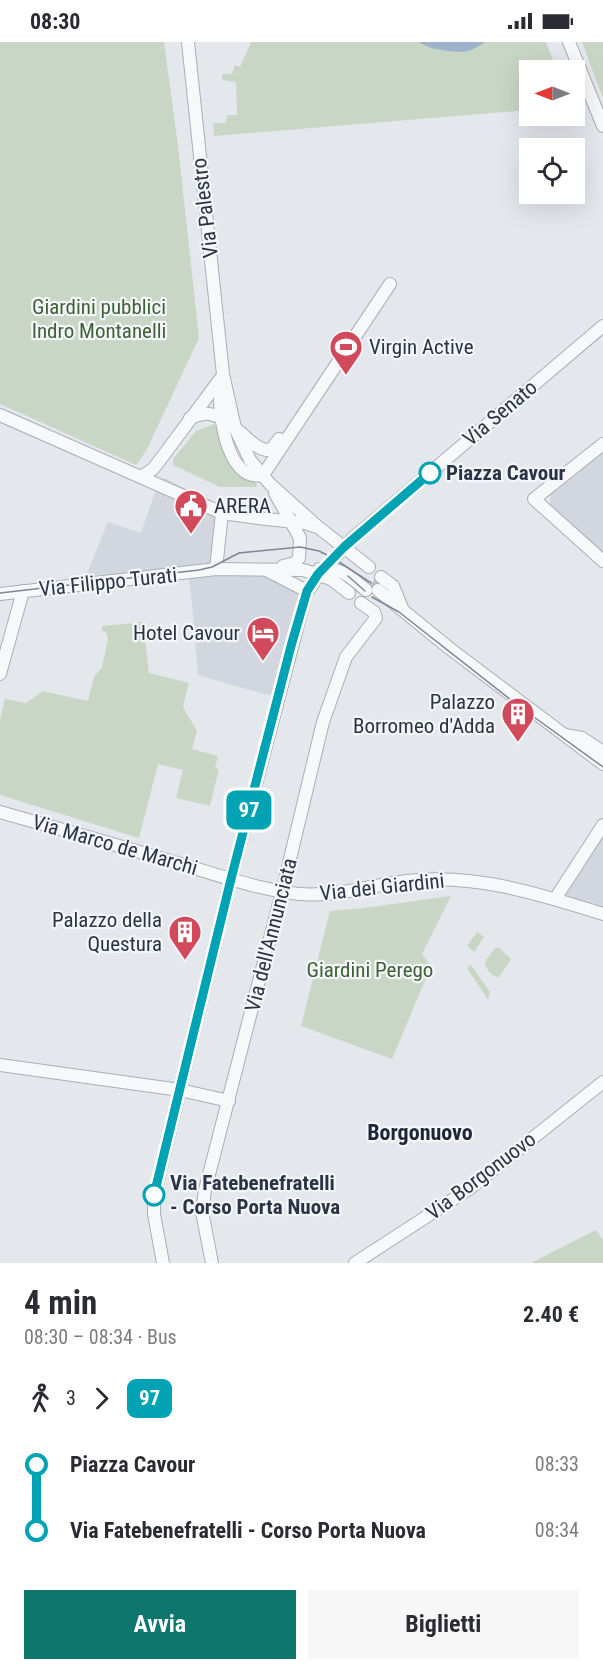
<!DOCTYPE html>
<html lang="it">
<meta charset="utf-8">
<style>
:root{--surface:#fff;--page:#f7f7f7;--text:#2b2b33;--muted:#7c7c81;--accent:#0f766e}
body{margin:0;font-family:"Roboto Condensed",sans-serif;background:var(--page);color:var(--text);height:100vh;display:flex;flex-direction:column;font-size:22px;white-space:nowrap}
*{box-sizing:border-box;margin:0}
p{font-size:20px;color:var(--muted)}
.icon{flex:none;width:33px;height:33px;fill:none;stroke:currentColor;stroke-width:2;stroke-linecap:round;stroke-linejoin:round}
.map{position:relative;height:1221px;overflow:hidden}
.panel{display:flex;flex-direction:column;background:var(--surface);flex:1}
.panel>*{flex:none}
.badge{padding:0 12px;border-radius:9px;font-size:21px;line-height:39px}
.needle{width:39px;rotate:270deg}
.controls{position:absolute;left:519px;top:18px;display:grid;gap:12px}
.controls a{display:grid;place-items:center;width:66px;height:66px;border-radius:0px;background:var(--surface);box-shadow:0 6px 24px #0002;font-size:30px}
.map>.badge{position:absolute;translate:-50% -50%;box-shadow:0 0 0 3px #fff}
.legs{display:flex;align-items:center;gap:9px;height:66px;padding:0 24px;font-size:20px}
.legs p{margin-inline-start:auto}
.head{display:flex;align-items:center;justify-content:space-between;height:102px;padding:0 24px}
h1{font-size:33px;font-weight:700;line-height:45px}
.cta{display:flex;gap:12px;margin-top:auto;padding:12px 24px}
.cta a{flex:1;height:69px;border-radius:0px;background:var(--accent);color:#fff;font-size:24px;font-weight:700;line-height:69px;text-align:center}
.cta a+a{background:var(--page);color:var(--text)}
ul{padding:0 24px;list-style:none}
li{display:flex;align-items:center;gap:21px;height:66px;font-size:22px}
li i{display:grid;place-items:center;width:9px;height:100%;margin:0 8px;background:currentColor}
li i::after{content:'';width:15px;height:15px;margin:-8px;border:4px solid;border-radius:50%;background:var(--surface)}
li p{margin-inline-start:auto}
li:first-child i{background:linear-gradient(#0000 50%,currentColor 0)}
li:last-child i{background:linear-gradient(currentColor 50%,#0000 0)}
.status{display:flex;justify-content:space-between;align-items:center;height:42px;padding:0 30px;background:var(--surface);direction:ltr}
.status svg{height:16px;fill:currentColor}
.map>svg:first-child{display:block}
</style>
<div class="status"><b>08:30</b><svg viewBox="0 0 49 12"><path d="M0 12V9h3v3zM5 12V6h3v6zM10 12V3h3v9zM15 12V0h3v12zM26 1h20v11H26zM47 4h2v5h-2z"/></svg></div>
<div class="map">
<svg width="603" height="1221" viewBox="0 0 603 1221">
<rect width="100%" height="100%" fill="#e4e7ec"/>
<g fill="#d2d6de">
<polygon points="603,410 603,512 550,464 550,452"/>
<polygon points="164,436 223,467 214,525 83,541 108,480 141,491 154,453"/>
<polygon points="265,530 305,552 278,654 264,652 198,633 191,551 188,532"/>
<polygon points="603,785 603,873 555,859"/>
</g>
<g fill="#c9d6c5">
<polygon points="0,0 164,0 178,104 199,296 146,409 136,423 0,362"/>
<polygon points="251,0 546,0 557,28 530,28 529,68 214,94 213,81 226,81 227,73 237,73 236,40 222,38 222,32 232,32 235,23 240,25"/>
<polygon points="582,0 603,0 603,56"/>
<path d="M214,382c4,6 4,12 7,19 6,17 15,36 35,39l1,3 -1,2h-36l-47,-22v-6l23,-28z"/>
<polygon points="143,580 149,631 189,641 183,665 197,689 192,707 218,714 215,726 219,727 210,764 176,756 183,728 158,722 139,796 0,753 0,678 5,657 26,661 43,649 88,659 94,635 102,625 108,597 106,590 102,589 102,584"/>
<polygon points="451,854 422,912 431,924 392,1017 301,984 330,869 364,866"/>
<polygon points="477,890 484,895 474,910 467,904"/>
<path d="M495,906h4l12,11 -12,18c-7,0 -12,-7 -14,-13l1,-4z"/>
<polygon points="471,923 490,950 488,958 467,926"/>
<polygon points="596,1188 603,1198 603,1221 531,1221"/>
</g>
<path fill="#9fb4cc" d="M419,0h66c-14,10 -20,11 -37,9 -11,-2 -19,-2 -29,-9z"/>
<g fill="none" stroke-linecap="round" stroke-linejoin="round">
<polyline stroke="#bfc3cb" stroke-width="12" stroke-dasharray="12 6" stroke-linecap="butt" points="371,542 378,548"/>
<g stroke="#a9aeb7" stroke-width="14">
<g id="minor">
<polyline points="188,0 223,332 235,386 250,418 270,442 318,485 369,525"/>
<polyline points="569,0 603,84"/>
<path d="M221,340c-4,25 4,101 42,93l127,-191"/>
<polyline points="0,373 222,471 266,477 305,481 317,485"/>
<path d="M190,376c6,-2 13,-5 19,-4 26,3 41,38 62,36l8,-11"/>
<polyline points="603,402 534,457 603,519"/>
<polyline points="141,435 153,427 163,414 221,336"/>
<polyline points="275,451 300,496 299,516 295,521 283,524"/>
<polyline points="216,527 222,471"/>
<path d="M319,527c23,-2 31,8 47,21"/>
<polyline points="266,528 307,549"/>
<polyline points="381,535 393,544 402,566"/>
<polyline points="378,548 449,606 603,722"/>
<polyline points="0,552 216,527 303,528 331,537 349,551"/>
<polyline points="0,632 23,549"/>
<polyline points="565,693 582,696 603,710"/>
<path d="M0,770c61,17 123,35 184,53 37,11 76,25 115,29 37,3 72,-9 108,-13 67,-8 133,13 196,33"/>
<polyline points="555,857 603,783"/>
<polyline points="0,1023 180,1048 229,1059"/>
<polyline points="163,1221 154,1172 154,1154 231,837 306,552 319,532 352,497 603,284"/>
<polyline points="212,1221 202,1170 205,1148 282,850 323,680 346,615 376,576 374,570 361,561"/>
<polyline points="355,1221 469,1147 603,1040"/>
</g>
</g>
<use href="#minor" stroke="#f7f8fa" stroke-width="12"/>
<g stroke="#7d8696" stroke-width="1.5">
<polyline points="348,534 365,549"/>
<polyline points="0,551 199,528 212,525 239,511 300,505 319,509 333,516 371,541"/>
<polyline points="372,555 399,570 516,662 603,725"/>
</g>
</g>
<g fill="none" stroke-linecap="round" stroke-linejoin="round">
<g stroke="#fff" stroke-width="14">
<polyline id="line-1" points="154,1153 231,837 291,604 307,549 318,532 344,505 430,431"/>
</g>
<use href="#line-1" stroke="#00a3b4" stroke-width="9"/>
</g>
<defs>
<g id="stadium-pin" transform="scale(1.725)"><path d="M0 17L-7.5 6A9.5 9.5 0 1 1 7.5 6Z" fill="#d1495b" stroke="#f4f6f9"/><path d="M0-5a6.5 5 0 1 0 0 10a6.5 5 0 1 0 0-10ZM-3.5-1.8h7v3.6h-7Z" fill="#fff"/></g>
<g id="civic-pin" transform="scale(1.725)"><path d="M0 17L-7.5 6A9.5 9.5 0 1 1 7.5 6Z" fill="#d1495b" stroke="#f4f6f9"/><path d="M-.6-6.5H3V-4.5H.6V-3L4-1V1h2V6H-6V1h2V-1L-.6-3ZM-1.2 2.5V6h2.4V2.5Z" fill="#fff"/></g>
<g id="hotel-pin" transform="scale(1.725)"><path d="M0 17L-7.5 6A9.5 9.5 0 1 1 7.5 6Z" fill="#d1495b" stroke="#f4f6f9"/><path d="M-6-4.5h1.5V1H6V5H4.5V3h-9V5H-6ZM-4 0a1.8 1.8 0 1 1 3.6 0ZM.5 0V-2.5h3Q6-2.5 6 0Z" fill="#fff"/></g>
<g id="building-pin" transform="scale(1.725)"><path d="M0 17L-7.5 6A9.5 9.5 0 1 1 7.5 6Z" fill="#d1495b" stroke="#f4f6f9"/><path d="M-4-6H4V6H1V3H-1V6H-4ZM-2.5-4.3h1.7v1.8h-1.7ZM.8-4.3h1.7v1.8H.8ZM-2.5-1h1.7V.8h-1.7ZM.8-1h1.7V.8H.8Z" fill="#fff"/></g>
</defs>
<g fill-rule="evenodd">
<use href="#stadium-pin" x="346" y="305"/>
<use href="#civic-pin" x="191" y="464"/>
<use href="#hotel-pin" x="263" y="591"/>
<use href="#building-pin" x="518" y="672"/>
<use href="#building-pin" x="185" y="890"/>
</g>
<g fill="#fff" stroke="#00a3b4" stroke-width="3">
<circle cx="430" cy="431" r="10"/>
<circle cx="154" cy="1153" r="10"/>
</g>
<g text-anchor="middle" stroke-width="4.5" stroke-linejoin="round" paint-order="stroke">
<g font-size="21" fill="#2b3445" stroke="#f4f6f9">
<text transform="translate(205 166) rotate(-97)" y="7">Via Palestro</text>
<text transform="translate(500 371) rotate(-40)" y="7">Via Senato</text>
<text transform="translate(108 540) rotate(-6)" y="7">Via Filippo Turati</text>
<text transform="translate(115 803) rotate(16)" y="7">Via Marco de Marchi</text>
<text transform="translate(382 845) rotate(-6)" y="7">Via dei Giardini</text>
<text transform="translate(271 893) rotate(-76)" y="7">Via dell'Annunciata</text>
<text transform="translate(481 1134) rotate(-37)" y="7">Via Borgonuovo</text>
</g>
<g font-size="21" fill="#3f6138" stroke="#f4f6f9">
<text x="99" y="272">Giardini pubblici<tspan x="99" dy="24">Indro Montanelli</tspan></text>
<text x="370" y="935">Giardini Perego</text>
</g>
<g font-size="21" fill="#2b3445" stroke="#f4f6f9" text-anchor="end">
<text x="369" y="312" text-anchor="start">Virgin Active</text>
<text x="214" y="471" text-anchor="start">ARERA</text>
<text x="240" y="598">Hotel Cavour</text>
<text x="495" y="667">Palazzo<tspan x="495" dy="24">Borromeo d'Adda</tspan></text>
<text x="162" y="885">Palazzo della<tspan x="162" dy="24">Questura</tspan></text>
</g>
<g font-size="21" font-weight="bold" fill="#2b3445" stroke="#f4f6f9" text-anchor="start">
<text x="446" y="438">Piazza Cavour</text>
<text x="170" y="1148">Via Fatebenefratelli<tspan x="170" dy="24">- Corso Porta Nuova</tspan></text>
</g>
<g font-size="22" font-weight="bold" fill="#1d2536" stroke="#f4f6f9">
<text x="420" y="1098">Borgonuovo</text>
</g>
</g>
</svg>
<div class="controls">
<a><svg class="needle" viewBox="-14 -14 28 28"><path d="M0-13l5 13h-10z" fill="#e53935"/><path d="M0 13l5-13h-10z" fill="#7c7c81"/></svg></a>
<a><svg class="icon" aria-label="locate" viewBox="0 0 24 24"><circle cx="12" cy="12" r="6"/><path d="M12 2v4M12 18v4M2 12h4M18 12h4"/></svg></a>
</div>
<b class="badge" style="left:249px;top:768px;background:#00a3b4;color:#fff">97</b>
</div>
<section class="panel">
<div class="head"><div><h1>4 min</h1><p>08:30 – 08:34 · Bus</p></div><b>2.40 €</b></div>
<div class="legs"><svg class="icon" aria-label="walk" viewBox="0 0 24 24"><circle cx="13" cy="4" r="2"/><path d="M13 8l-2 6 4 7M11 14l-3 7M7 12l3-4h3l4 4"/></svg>3<svg class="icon" aria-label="forward" viewBox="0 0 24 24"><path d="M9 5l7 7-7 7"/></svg><b class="badge" style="background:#00a3b4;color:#fff">97</b></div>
<ul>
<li><i style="color:#00a3b4"></i><b>Piazza Cavour</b><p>08:33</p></li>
<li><i style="color:#00a3b4"></i><b>Via Fatebenefratelli - Corso Porta Nuova</b><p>08:34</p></li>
</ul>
<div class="cta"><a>Avvia</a><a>Biglietti</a></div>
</section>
